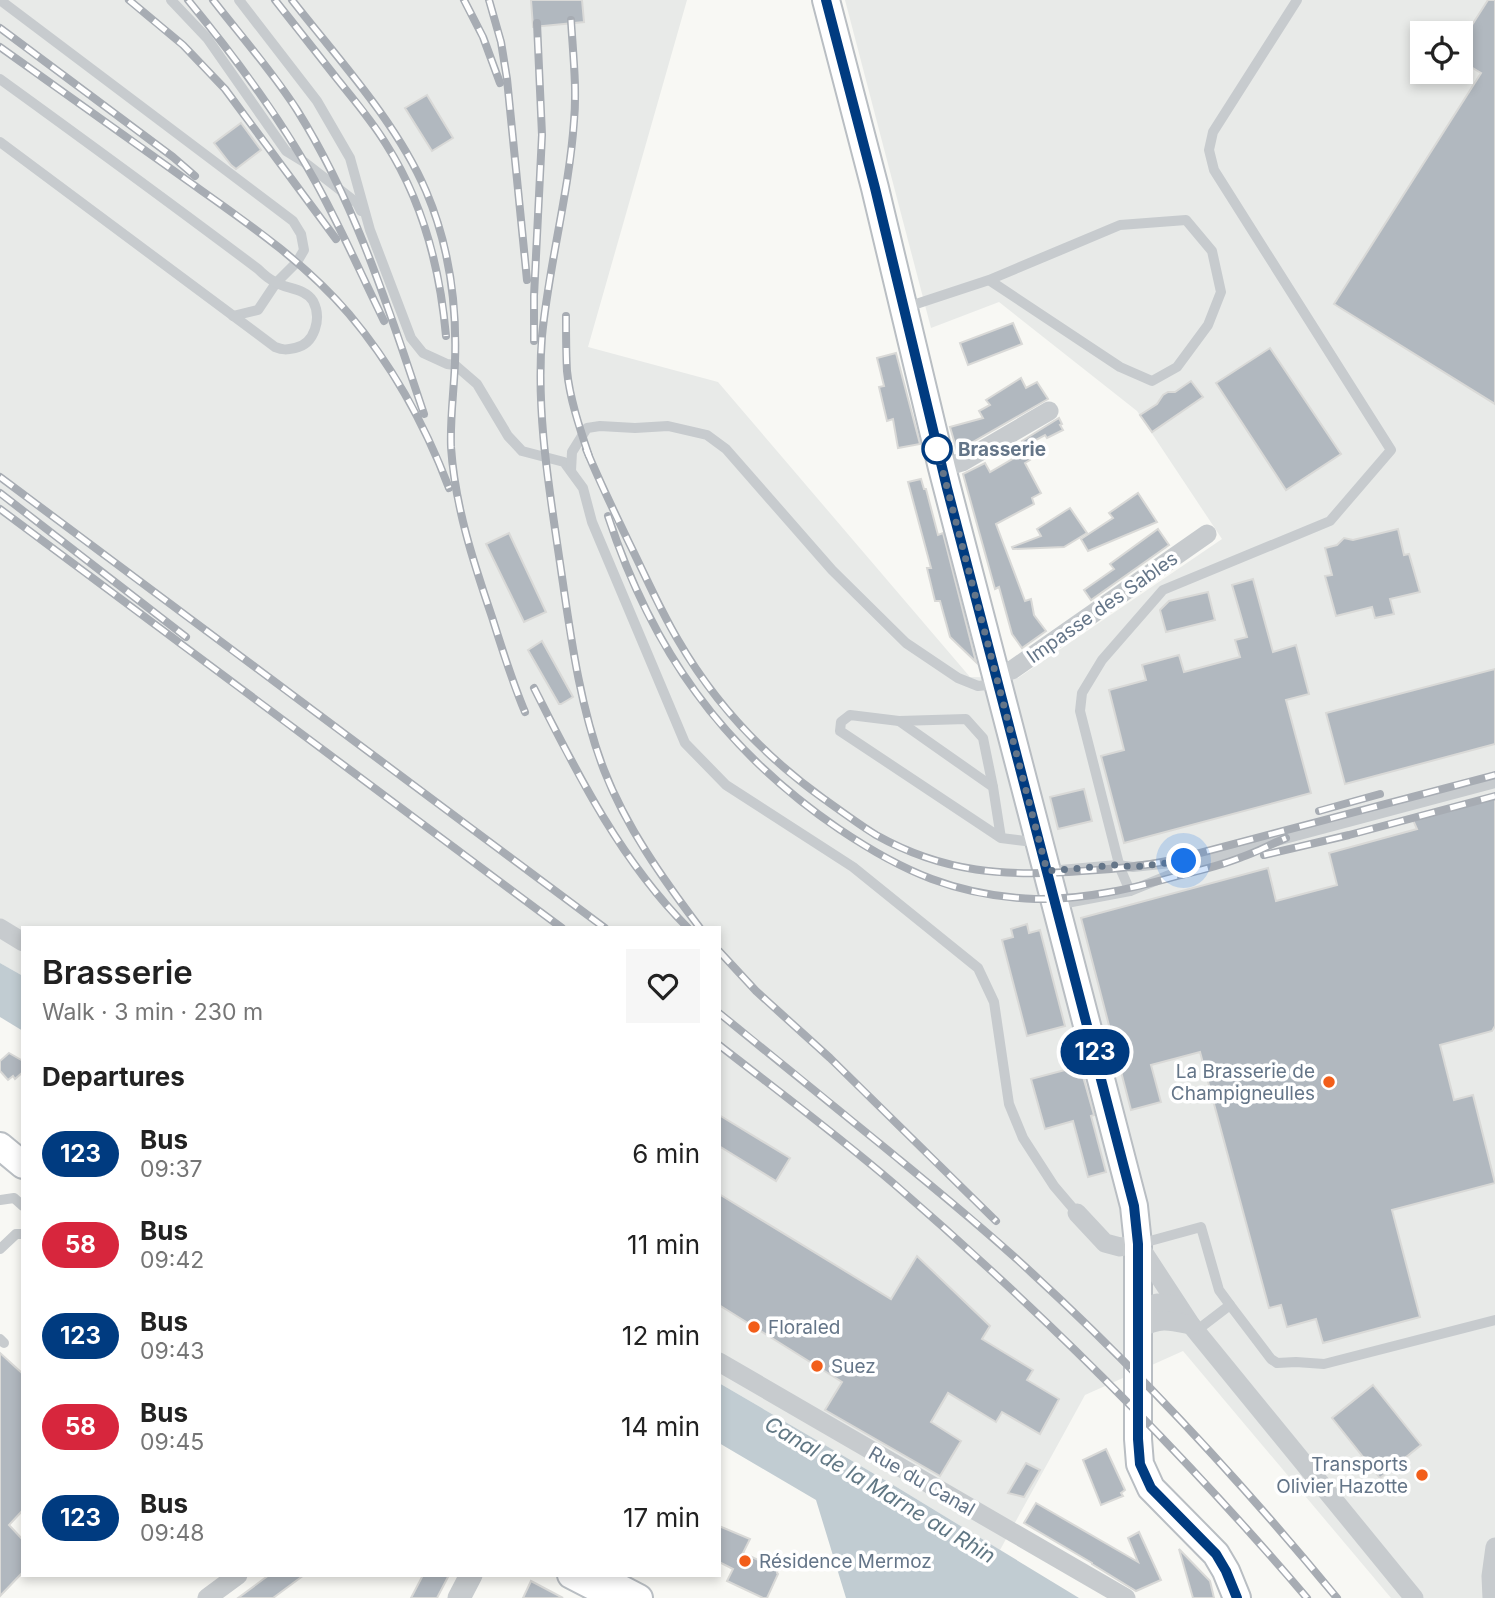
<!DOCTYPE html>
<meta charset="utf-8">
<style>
:root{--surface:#fff;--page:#f6f6f6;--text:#222;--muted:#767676}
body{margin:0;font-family:Inter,sans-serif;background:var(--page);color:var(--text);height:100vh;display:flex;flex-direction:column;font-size:26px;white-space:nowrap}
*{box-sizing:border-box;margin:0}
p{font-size:23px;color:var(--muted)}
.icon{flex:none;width:38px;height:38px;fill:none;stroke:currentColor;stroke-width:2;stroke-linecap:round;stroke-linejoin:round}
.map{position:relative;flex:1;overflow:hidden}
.side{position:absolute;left:21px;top:926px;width:700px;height:651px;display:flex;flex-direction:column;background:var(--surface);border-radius:0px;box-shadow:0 4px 10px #0003}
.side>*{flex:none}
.badge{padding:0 14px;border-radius:23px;font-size:24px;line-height:46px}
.tools{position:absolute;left:1410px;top:21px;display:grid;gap:14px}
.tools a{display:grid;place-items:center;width:63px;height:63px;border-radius:0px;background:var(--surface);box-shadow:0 4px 10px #0003;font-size:35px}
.you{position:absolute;width:35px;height:35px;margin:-18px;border:5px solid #fff;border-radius:50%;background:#1a73e8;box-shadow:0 0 0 10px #1a73e833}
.map>.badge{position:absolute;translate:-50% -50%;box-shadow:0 0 0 4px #fff}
h2{padding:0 21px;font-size:26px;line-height:63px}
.round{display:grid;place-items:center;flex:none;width:74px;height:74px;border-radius:0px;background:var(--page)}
.head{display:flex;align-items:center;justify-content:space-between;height:119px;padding:0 21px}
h1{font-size:33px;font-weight:600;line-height:52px}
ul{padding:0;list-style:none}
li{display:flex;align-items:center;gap:21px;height:91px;padding:0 21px}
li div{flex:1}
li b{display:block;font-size:26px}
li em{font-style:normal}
li .badge{min-width:77px;font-weight:700;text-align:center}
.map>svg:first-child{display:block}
</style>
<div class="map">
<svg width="1495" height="1598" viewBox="0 0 1495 1598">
<rect width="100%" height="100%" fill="#f8f8f4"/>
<path fill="#e8eae8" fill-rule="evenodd" d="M0,0h687l-99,347 130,35 252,295 48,1 204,-139 -85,-128 -138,-109 -68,26 -86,-328h650v1598h-104l-208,-247 -98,44 -85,155 -105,-64 -176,-103v-455h-696v48l-23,-13zM1423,33h38v39h-38z"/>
<g fill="#c1ccd2">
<polygon points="0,963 23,976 23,1031 0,1017"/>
<polygon points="719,1383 895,1486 1079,1598 846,1598 816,1500 719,1443"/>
</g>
<g fill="#b1b8bf" stroke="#d9d9d7" stroke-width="2">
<polygon points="531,0 582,0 584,22 533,27"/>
<polygon points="1488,0 1495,0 1495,404 1334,304 1481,73 1461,61 1461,42"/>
<polygon points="427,95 453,138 432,151 405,108"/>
<polygon points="241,123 261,150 236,169 231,165 214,143"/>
<polygon points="1013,323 1022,344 968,365 960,343"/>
<polygon points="1270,348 1341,454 1286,490 1216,383"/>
<polygon points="896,353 920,444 898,448 893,419 887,421 879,387 884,386 877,358"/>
<polygon points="1021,378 1026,388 1037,382 1048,399 957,451 950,427 983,418 979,411 990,405 986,400"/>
<polygon points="1191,381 1203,397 1152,432 1140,415 1157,404 1163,395 1168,392 1175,392"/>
<polygon points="1059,418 1062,424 1060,425 1063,430 1047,438 1045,435 1025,446 1022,441"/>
<polygon points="1023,448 1030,460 1025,463 1041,493 1032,498 1034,504 996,524 1025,601 1031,599 1034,615 1046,631 1022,648 1012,634 999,587 995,589 963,474 985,463 990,472 1014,458 1012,454"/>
<polygon points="921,479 924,489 926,489 938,535 943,533 976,662 950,637 940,601 935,601 927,568 931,568 908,482"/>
<polygon points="1138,493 1157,522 1088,551 1081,539 1113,518 1109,513"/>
<polygon points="1070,508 1087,533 1064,547 1013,549 1012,547 1041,536 1037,529"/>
<polygon points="1158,529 1169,545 1091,600 1084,590 1114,569 1110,564"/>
<polygon points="1398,529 1404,555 1409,554 1420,592 1390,599 1394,614 1375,618 1372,607 1336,616 1325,576 1332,575 1325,548 1337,545 1344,538 1353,540"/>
<polygon points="509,533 546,612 524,622 486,544"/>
<polygon points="1253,579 1273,652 1296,645 1309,694 1286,700 1311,793 1124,843 1101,756 1124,750 1109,690 1146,680 1142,665 1179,655 1184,672 1240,657 1235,640 1247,637 1232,585"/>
<polygon points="1208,592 1215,620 1166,632 1160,610 1169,601"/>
<polygon points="542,641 573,697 561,704 559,704 528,650"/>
<polygon points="1495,669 1495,744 1345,784 1326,713"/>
<polygon points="1084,789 1092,821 1058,829 1050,797"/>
<polygon points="1495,798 1495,1026 1492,1031 1440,1045 1454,1100 1473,1095 1495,1183 1392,1210 1420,1317 1323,1343 1316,1319 1287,1327 1281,1305 1269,1308 1200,1052 1151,1065 1161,1102 1131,1110 1081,918 1268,868 1276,901 1337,885 1329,853 1417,829 1413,820"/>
<polygon points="1027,924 1029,933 1040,930 1065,1026 1027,1036 1002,940 1013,937 1011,929"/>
<polygon points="9,1053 23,1061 23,1072 15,1079 13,1076 8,1080 0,1071 0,1061"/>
<polygon points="1080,1066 1094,1115 1091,1116 1106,1172 1088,1177 1073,1121 1045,1129 1031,1079"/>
<polygon points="719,1115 790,1158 776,1181 719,1146"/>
<polygon points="719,1194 891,1299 917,1256 990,1326 982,1339 1033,1370 1027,1380 1059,1399 1040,1434 1002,1412 996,1422 948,1393 931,1422 961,1441 940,1476 825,1410 842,1382 719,1305"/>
<polygon points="0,1353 23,1374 23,1510 9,1525 23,1540 23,1572 0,1596"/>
<polygon points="1373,1385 1421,1445 1380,1478 1332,1418"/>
<polygon points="1106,1449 1125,1490 1121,1493 1123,1496 1101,1505 1083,1460"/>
<polygon points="1026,1463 1040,1470 1024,1497 1008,1493"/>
<polygon points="1036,1503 1138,1562 1128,1538 1139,1532 1161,1580 1136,1591 1092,1564 1092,1563 1024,1523"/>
<polygon points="719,1526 750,1539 743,1553 778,1569 777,1573 778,1574 767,1598 763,1598 727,1581 733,1569 719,1562"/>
<polygon points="1179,1549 1210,1581 1214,1598 1193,1598"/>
<polygon points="269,1575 304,1575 273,1598 238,1598"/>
<polygon points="423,1575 449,1575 437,1598 411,1598"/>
<polygon points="531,1581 563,1598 523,1598"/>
</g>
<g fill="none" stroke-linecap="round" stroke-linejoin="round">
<g stroke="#b9bec3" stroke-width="30">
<g id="secondary">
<polyline points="826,0 875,188 942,468 1134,1206 1138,1244 1138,1439 1140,1464 1151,1488 1216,1554 1226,1571 1237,1598"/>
<polyline points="0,1146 23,1165"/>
<polyline points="571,1575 610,1595"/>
<polyline points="595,1575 639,1598"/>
</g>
</g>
<g stroke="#c7cbce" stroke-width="10">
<polyline points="0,0 293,221 301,234 304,250 297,262 276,283 258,310 233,316"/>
<polyline points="171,0 207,38 286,151 304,162 357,203 361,211"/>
<polyline points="239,0 317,101 350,158 370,230 411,338 423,353 447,364 455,365 477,384 508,436 522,451 564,462 583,488 592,522 685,743 726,785 853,867 978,968 994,1002 1009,1104 1023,1138 1054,1186 1077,1213"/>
<path d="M0,79c87,63 173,126 258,190 5,5 11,10 17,13 11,7 30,6 38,19 9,17 2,43 -18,47 -9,2 -12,2 -20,-1l-275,-205"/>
<polyline points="904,308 989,280 1120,225 1186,220 1212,251 1221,292 1208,325 1177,367 1152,381 1120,367 989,280"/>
<polyline points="571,471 572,452 587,428 600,426 635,428 668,426 707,435 726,449 832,570 906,643 958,678 978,686 996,684"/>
<polyline points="899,721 966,719 983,738 993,787"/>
<polyline points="1001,838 993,787 899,721 850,715 841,722 840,731 1001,838 1025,841 1038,840"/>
<polyline points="1209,859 1495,783"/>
<polyline points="1049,871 1117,865 1133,867 1209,859 1130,891 1056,905"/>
<polyline points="1130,891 1120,868 1080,711 1082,693 1102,660 1163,590 1330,521 1391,450 1214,170 1209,150 1213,132 1297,0"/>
<polyline points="0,1200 14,1198 23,1206"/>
<polyline points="1139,1244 1201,1227 1219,1290 1230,1305 1196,1331"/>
<polyline points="0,1249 16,1234 23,1234"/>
<polyline points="1230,1305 1271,1359 1277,1363 1296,1362 1324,1364 1495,1320"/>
<polyline points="0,1339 4,1343"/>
</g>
<g stroke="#c7cbce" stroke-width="19">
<polyline points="942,468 962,462 1049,411"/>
<polyline points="995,675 1012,670 1207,534"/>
<polyline points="0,928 23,942"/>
<polyline points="1077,1213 1105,1243 1120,1247 1138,1244 1191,1325 1414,1598"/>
<polyline points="1139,1309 1157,1303 1177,1305"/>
<path d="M1139,1328c23,-10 28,-8 52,-3"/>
<polyline points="719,1362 1126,1598"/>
<polyline points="207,1598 238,1575"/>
<polyline points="1492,1598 1491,1576 1495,1547"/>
</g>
<polyline stroke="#c7cbce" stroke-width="23" points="459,1598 471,1575"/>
<use href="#secondary" stroke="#fff" stroke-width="26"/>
<g stroke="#a7acb3" stroke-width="8">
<g id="rail">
<polyline points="129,0 183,45 225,89 336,239"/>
<path d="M188,0c46,56 92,117 127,181 25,45 46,93 69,140"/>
<path d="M213,0c28,36 59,71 84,110 59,94 92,200 127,304"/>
<path d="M275,0c21,27 42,53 63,80 17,21 34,41 48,64 37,58 54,124 60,192"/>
<path d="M292,0c46,59 104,121 134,191 23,54 31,112 29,171 -1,28 -5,56 -4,85 4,59 22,114 41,170 10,32 20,64 33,95"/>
<polyline points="464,0 483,37 500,83"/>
<polyline points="489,0 501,42 507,79 527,280"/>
<path d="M571,20c2,34 6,68 3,101 -5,72 -25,143 -32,215 -6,77 7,151 18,227 10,68 19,142 44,207 22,57 59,109 96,158"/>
<polyline points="0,28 173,157 195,176"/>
<path d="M0,47c60,43 121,86 181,129 59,42 121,83 168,138 44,52 76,111 100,174"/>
<path d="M566,316c0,18 0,37 1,55 3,29 13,58 22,85"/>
<polyline points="534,341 534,296 542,135 537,23"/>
<path d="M586,449c15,36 32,71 49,106 14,29 27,58 43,85 37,64 86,116 146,159 17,12 34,25 52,36 68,38 130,42 206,36 33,-2 66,-5 99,-13l314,-83"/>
<polyline points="0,477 605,928"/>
<polyline points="0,493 186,637"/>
<polyline points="0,509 562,928"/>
<path d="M608,516c44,134 114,233 231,313 64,43 118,67 196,70 50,1 99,-11 146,-24 21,-5 41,-10 61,-18 15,-5 29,-13 44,-19"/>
<path d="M534,688c43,85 86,172 154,240"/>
<polyline points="1319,811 1380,794"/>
<polyline points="1264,855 1349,835 1495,796"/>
<polyline points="719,951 756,991 830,1058 996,1221"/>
<path d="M719,1013c55,44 110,89 165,134 50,41 101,82 149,127 109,100 210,210 304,324"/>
<path d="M719,1045c59,46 118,90 174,138 148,128 287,266 414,415"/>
</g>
</g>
<use href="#rail" stroke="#fff" stroke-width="5" stroke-dasharray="16" stroke-linecap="butt"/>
</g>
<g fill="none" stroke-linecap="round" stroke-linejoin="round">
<g stroke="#fff" stroke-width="16">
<polyline id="line" points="826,0 875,188 947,488 1134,1206 1138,1244 1138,1439 1140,1464 1151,1488 1216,1554 1226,1571 1237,1598"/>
</g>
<use href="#line" stroke="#003b80" stroke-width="10"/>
<polyline stroke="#647588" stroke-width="7" stroke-dasharray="0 12.6" points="937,449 1047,871 1116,865 1133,867 1184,861"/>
</g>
<circle fill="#fff" stroke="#003b80" stroke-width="3.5" cx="937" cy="449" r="14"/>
<g fill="#f25e1a" stroke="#fff" stroke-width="2.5">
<circle cx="1329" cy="1082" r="7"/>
<circle cx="754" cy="1327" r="7"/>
<circle cx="817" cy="1366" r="7"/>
<circle cx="1422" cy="1475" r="7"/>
<circle cx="745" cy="1561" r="7"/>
</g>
<g text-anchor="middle" stroke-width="7" stroke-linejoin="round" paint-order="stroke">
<g font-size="19" font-weight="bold" fill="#647588" stroke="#fff" text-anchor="start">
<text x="958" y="456">Brasserie</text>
</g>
<g font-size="19" fill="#647588" stroke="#fff">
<text transform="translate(1102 607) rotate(-35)" y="7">Impasse des Sables</text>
<text transform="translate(922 1481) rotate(30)" y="7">Rue du Canal</text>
</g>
<g font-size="19" fill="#647588" stroke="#fff" text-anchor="start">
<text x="1315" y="1078" text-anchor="end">La Brasserie de<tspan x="1315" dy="22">Champigneulles</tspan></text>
<text x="768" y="1334">Floraled</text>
<text x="831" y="1373">Suez</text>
<text x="1408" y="1471" text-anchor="end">Transports<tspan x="1408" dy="22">Olivier Hazotte</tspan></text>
<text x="759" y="1568">Résidence Mermoz</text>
</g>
<g font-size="21" font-style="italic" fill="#607784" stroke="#fff">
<text transform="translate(880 1490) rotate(31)" y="7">Canal de la Marne au Rhin</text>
</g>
</g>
</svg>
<div class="tools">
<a><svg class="icon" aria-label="locate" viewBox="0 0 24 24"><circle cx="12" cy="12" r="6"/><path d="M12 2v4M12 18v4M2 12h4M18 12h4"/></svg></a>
</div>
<div class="you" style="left:1184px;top:861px"></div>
<b class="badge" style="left:1095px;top:1052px;background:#003b80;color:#fff">123</b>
<section class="side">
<div class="head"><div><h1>Brasserie</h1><p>Walk · 3 min · 230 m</p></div><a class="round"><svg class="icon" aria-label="heart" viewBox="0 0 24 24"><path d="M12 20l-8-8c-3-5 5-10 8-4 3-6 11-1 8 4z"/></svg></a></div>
<h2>Departures</h2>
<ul>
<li><span class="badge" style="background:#003b80;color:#fff">123</span><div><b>Bus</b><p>09:37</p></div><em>6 min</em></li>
<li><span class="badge" style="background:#d7263d;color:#fff">58</span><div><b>Bus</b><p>09:42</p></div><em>11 min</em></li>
<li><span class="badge" style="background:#003b80;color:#fff">123</span><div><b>Bus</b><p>09:43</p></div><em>12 min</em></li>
<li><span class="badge" style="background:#d7263d;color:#fff">58</span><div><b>Bus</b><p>09:45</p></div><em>14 min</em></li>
<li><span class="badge" style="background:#003b80;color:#fff">123</span><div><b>Bus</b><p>09:48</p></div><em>17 min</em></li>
</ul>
</section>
</div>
